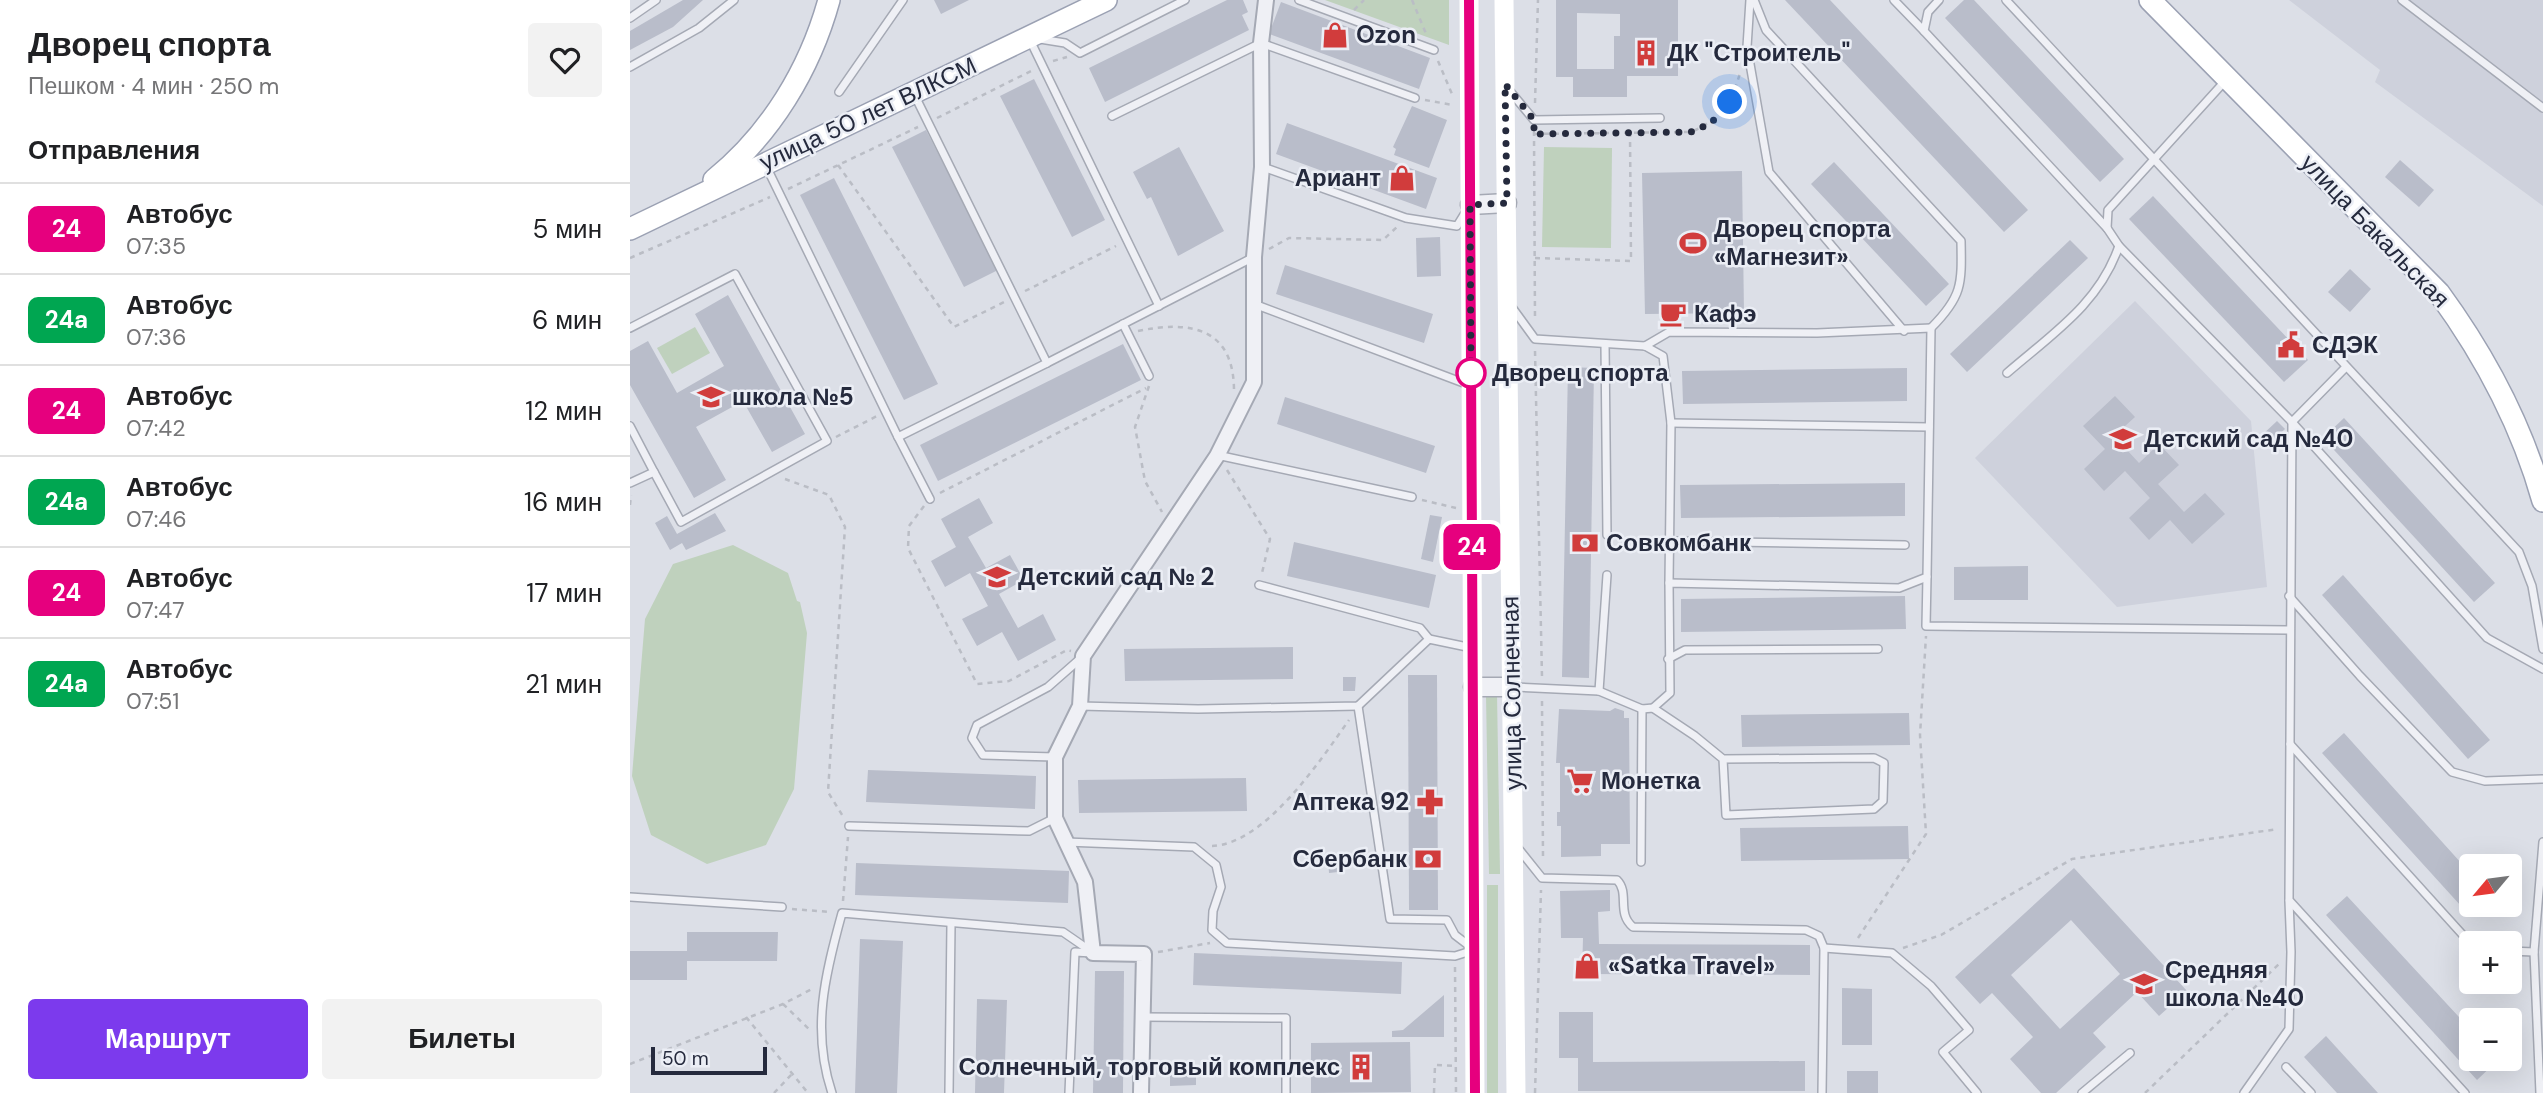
<!DOCTYPE html>
<html lang="ru">
<meta charset="utf-8">
<style>
:root{--surface:#fff;--page:#f2f2f2;--text:#202124;--muted:#757577;--line:#e0e0e0;--accent:#7c3aed}
body{margin:0;font-family:"DM Sans",sans-serif;background:var(--page);color:var(--text);height:100vh;display:flex;flex-direction:column;font-size:26px;white-space:nowrap}
*{box-sizing:border-box;margin:0}
p{font-size:23px;color:var(--muted)}
.icon{flex:none;width:38px;height:38px;fill:none;stroke:currentColor;stroke-width:2;stroke-linecap:round;stroke-linejoin:round}
.map{position:relative;flex:1;overflow:hidden}
.drawer{display:flex;flex-direction:column;background:var(--surface);width:630px}
.drawer>*{flex:none}
.badge{padding:0 14px;border-radius:10px;font-size:24px;line-height:46px}
.needle{width:46px;rotate:241deg}
.tools{position:absolute;left:1829px;top:854px;display:grid;gap:14px}
.tools a{display:grid;place-items:center;width:63px;height:63px;border-radius:7px;background:var(--surface);box-shadow:0 7px 28px #0002;font-size:35px}
.scale{position:absolute;left:21px;bottom:18px;width:116px;box-sizing:border-box;padding-left:7px;border:4px solid #252a3d;border-top:0;font-size:19px;line-height:24px;white-space:nowrap;color:#252a3d;-webkit-text-stroke:5px #ebeef5;paint-order:stroke}
.you{position:absolute;width:35px;height:35px;margin:-18px;border:5px solid #fff;border-radius:50%;background:#1a73e8;box-shadow:0 0 0 10px #1a73e833}
.map>.badge{position:absolute;translate:-50% -50%;box-shadow:0 0 0 4px #fff}
h2{padding:0 28px;font-size:26px;line-height:63px}
.round{display:grid;place-items:center;flex:none;width:74px;height:74px;border-radius:7px;background:var(--page)}
.overview{display:flex;align-items:center;justify-content:space-between;height:119px;padding:0 28px}
h1{font-size:33px;font-weight:800;line-height:52px}
.cta{display:flex;gap:14px;margin-top:auto;padding:14px 28px}
.cta a{flex:1;height:80px;border-radius:7px;background:var(--accent);color:#fff;font-size:28px;font-weight:800;line-height:80px;text-align:center}
.cta a+a{background:var(--page);color:var(--text)}
ul{padding:0;list-style:none}
li{display:flex;align-items:center;gap:21px;height:91px;padding:0 28px;border-top:2px solid var(--line)}
li div{flex:1}
li b{display:block;font-size:26px}
li em{font-style:normal}
li .badge{min-width:77px;font-weight:700;text-align:center}
main{display:flex;flex:1;min-height:0}
.map>svg:first-child{display:block}
</style>
<main>
<section class="drawer">
<div class="overview"><div><h1>Дворец спорта</h1><p>Пешком · 4 мин · 250 m</p></div><a class="round"><svg class="icon" aria-label="heart" viewBox="0 0 24 24"><path d="M12 20l-8-8c-3-5 5-10 8-4 3-6 11-1 8 4z"/></svg></a></div>
<h2>Отправления</h2>
<ul>
<li><span class="badge" style="background:#e6007e;color:#fff">24</span><div><b>Автобус</b><p>07:35</p></div><em>5 мин</em></li>
<li><span class="badge" style="background:#00a651;color:#fff">24a</span><div><b>Автобус</b><p>07:36</p></div><em>6 мин</em></li>
<li><span class="badge" style="background:#e6007e;color:#fff">24</span><div><b>Автобус</b><p>07:42</p></div><em>12 мин</em></li>
<li><span class="badge" style="background:#00a651;color:#fff">24a</span><div><b>Автобус</b><p>07:46</p></div><em>16 мин</em></li>
<li><span class="badge" style="background:#e6007e;color:#fff">24</span><div><b>Автобус</b><p>07:47</p></div><em>17 мин</em></li>
<li><span class="badge" style="background:#00a651;color:#fff">24a</span><div><b>Автобус</b><p>07:51</p></div><em>21 мин</em></li>
</ul>
<div class="cta"><a>Маршрут</a><a>Билеты</a></div>
</section>
<div class="map">
<svg width="1913" height="1093" viewBox="0 0 1913 1093">
<rect width="100%" height="100%" fill="#dcdfe7"/>
<g fill="#ced1dc">
<polygon points="1659,0 1913,0 1913,206 1745,82 1750,70"/>
<polygon points="1505,301 1621,421 1637,587 1487,607 1345,458"/>
</g>
<g fill="#bfd1bd">
<polygon points="695,0 819,0 819,45"/>
<polygon points="914,147 982,148 981,248 912,247"/>
<polygon points="65,327 80,353 42,374 27,348"/>
<polygon points="103,545 158,573 167,601 170,602 177,633 164,789 136,845 77,864 21,835 2,776 15,619 43,564"/>
<polygon points="867,693 870,874 859,874 856,694"/>
<rect x="857" y="885" width="11" height="208"/>
</g>
<g fill="#b9bdca" fill-rule="evenodd">
<polygon points="53,0 73,0 43,27 0,50 0,31"/>
<polygon points="304,0 339,0 311,14"/>
<polygon points="597,0 613,0 618,12 612,15 619,30 475,102 459,68"/>
<path d="M926,0h122v76h-51v21h-54v-20h-17zM947,13l43,1v22h-6v33h-37z"/>
<polygon points="1155,0 1200,0 1398,210 1374,232"/>
<polygon points="1334,0 1344,0 1494,159 1470,182 1315,18"/>
<polygon points="651,2 800,58 789,89 639,34"/>
<polygon points="404,79 475,220 442,237 370,96"/>
<polygon points="782,106 817,120 799,168 764,155 766,149 763,147"/>
<polygon points="657,123 807,178 796,209 646,154"/>
<polygon points="296,130 368,270 334,287 262,147"/>
<polygon points="549,147 594,231 548,256 521,197 517,199 503,172"/>
<polygon points="1770,160 1804,190 1789,207 1755,177"/>
<polygon points="1204,162 1319,284 1296,306 1181,184"/>
<polygon points="1112,171 1114,313 1015,314 1012,173"/>
<polygon points="204,178 308,384 274,400 170,195"/>
<polygon points="1523,196 1678,360 1654,382 1499,219"/>
<polygon points="810,237 811,276 787,277 786,238"/>
<polygon points="1440,240 1458,258 1337,372 1320,354"/>
<polygon points="655,265 803,314 794,343 646,294"/>
<polygon points="1720,269 1741,289 1720,312 1698,292"/>
<polygon points="98,295 175,434 142,452 113,401 66,427 96,480 64,498 0,385 0,351 18,341 47,393 94,366 65,314"/>
<polygon points="493,344 511,380 308,481 290,445"/>
<polygon points="938,367 964,368 959,678 932,677"/>
<polygon points="1277,368 1277,401 1053,404 1052,371"/>
<polygon points="1485,396 1505,417 1484,436 1509,463 1529,444 1549,465 1528,484 1554,512 1575,493 1595,514 1562,544 1540,520 1519,540 1499,518 1520,498 1495,471 1474,491 1454,469 1475,449 1453,426"/>
<polygon points="655,397 805,446 796,473 647,424"/>
<polygon points="1714,418 1865,583 1844,602 1693,438"/>
<polygon points="1647,421 1655,429 1637,446 1630,437"/>
<polygon points="1275,483 1275,516 1051,518 1050,485"/>
<polygon points="349,498 363,523 338,537 356,568 380,555 394,580 369,594 388,628 413,614 426,640 388,661 372,632 347,646 332,619 358,606 340,573 315,587 301,561 326,547 311,519"/>
<polygon points="85,513 96,531 56,550 52,543 40,550 25,523 37,516 47,534"/>
<polygon points="800,515 812,517 803,562 791,559"/>
<polygon points="664,542 806,575 799,608 657,576"/>
<polygon points="1398,566 1398,600 1324,600 1324,567"/>
<polygon points="1713,575 1860,740 1838,759 1692,595"/>
<polygon points="1275,596 1276,629 1051,632 1051,599"/>
<polygon points="663,647 663,679 495,681 494,649"/>
<polygon points="778,675 807,675 808,910 779,910"/>
<polygon points="713,677 726,677 725,691 713,691"/>
<polygon points="985,708 994,711 994,718 999,718 1000,844 971,844 971,856 931,857 931,826 927,826 927,812 930,812 930,763 926,763 929,709 980,711"/>
<polygon points="1279,713 1280,745 1112,747 1111,715"/>
<polygon points="1714,733 1841,874 1841,905 1855,905 1841,917 1692,753"/>
<polygon points="238,770 406,776 405,809 236,802"/>
<polygon points="616,778 617,811 449,813 448,780"/>
<polygon points="1278,826 1279,859 1111,861 1110,828"/>
<polygon points="707,856 708,872 699,873 698,857"/>
<polygon points="226,863 439,871 438,903 225,895"/>
<path d="M1444,868l113,123 -28,25 -22,-24 -44,41 13,14 -50,46h-15l-31,-34 23,-22 -41,-44 -12,11 -25,-27zM1441,920l49,54 -60,55 -49,-54z"/>
<polygon points="980,890 980,911 968,912 969,944 1180,945 1180,975 952,974 953,938 931,938 930,891"/>
<polygon points="1717,896 1841,1030 1841,1059 1868,1060 1847,1080 1696,915"/>
<polygon points="57,932 148,932 147,961 57,961 57,980 0,980 0,951 57,951"/>
<polygon points="230,939 273,941 267,1093 225,1093"/>
<polygon points="564,953 772,962 771,994 563,985"/>
<polygon points="465,971 494,971 493,1093 463,1093"/>
<polygon points="1212,988 1242,989 1242,1045 1212,1045"/>
<polygon points="814,995 814,1037 762,1037 762,1031 773,1030"/>
<polygon points="347,999 377,1000 374,1093 345,1093"/>
<polygon points="929,1012 963,1012 963,1062 1175,1061 1175,1091 948,1091 948,1058 929,1058"/>
<polygon points="1696,1036 1748,1093 1707,1093 1674,1057"/>
<polygon points="780,1042 781,1092 681,1093 681,1043"/>
<polygon points="566,1070 566,1085 540,1086 540,1071"/>
<rect x="1217" y="1071" width="31" height="22"/>
</g>
<g fill="none" stroke-linecap="round" stroke-linejoin="round">
<g stroke="#a5a9b4" stroke-width="10">
<g id="service">
<polyline points="669,0 804,50"/>
<polyline points="1120,0 1117,47 1139,172 1274,331"/>
<polyline points="1264,0 1294,31"/>
<polyline points="1309,0 1298,12 1294,31 1477,228"/>
<polyline points="1376,0 1889,552 1902,586 1913,649"/>
<polyline points="1772,0 1913,108"/>
<polyline points="0,18 26,0"/>
<polyline points="399,38 529,306"/>
<polyline points="410,39 435,43 450,53 555,0"/>
<polyline points="0,67 69,28 104,0"/>
<polyline points="1596,80 1478,210 1477,228 1489,246 1662,422 1857,638 1913,669"/>
<polyline points="879,90 904,120 1030,118"/>
<polyline points="209,92 273,0"/>
<polyline points="482,116 631,43 785,98"/>
<polyline points="136,166 268,437 417,363 285,96"/>
<polyline points="633,167 776,218 827,226 835,213"/>
<polyline points="624,304 839,385"/>
<polyline points="881,306 905,339 1015,346 1033,356 1041,423 1039,583"/>
<polyline points="493,324 519,376"/>
<polyline points="0,328 105,274 197,441 51,522 24,472"/>
<polyline points="975,344 977,535"/>
<polyline points="1015,346 1039,332 1187,333 1301,328"/>
<polyline points="417,363 624,257"/>
<polyline points="1715,368 1662,422 1659,900 1835,1093"/>
<path d="M1377,373c45,-39 92,-69 112,-127"/>
<polyline points="1041,423 1299,427"/>
<polyline points="0,426 24,472 0,483"/>
<polyline points="268,437 300,499"/>
<polyline points="587,455 782,497"/>
<polyline points="1041,541 1275,545"/>
<polyline points="1297,577 1296,626 1660,630"/>
<polyline points="629,585 790,628 799,639"/>
<polyline points="1659,596 1730,676 1822,772 1855,781 1913,779"/>
<polyline points="1038,659 1055,650 1248,649"/>
<path d="M884,687l85,4 43,18 11,-1 17,-15 -1,-110 230,5 28,-11 4,-249c31,-31 31,-43 30,-87l-195,-211 -12,-30"/>
<polyline points="969,691 977,575"/>
<polyline points="450,706 568,709 728,706 799,639 842,648"/>
<polyline points="728,706 760,919 817,920 825,935 842,948"/>
<polyline points="1023,708 1065,736 1093,759 1244,758 1254,763 1253,801 1244,809 1096,815 1093,759"/>
<polyline points="1660,744 1841,944"/>
<polyline points="425,757 353,755 342,738 347,725 418,687 451,658"/>
<polyline points="219,826 399,831 425,818"/>
<polyline points="436,842 564,847 586,865 591,887 583,911 582,930 597,943 825,956 844,950"/>
<path d="M888,848l24,30 75,2c13,13 -1,33 16,47l173,3 13,6 5,12 -2,145"/>
<polyline points="1011,862 1012,709"/>
<polyline points="0,897 152,907"/>
<polyline points="1194,948 1262,953 1301,986 1339,1030 1313,1052 1347,1093"/>
<polyline points="1880,951 1904,952"/>
<polyline points="513,1017 656,1018 656,1093"/>
<polyline points="1656,1067 1681,1093"/>
<path d="M202,1093c-21,-63 -7,-118 10,-180l221,19 29,20"/>
<polyline points="319,1093 321,924"/>
<polyline points="439,1093 445,952 462,953"/>
<polyline points="1452,1093 1500,1053"/>
<polyline points="1614,1093 1659,1029 1661,952 1659,901"/>
<polyline points="1910,1093 1904,952 1913,842"/>
</g>
</g>
<g stroke="#a5a9b4" stroke-width="18">
<polyline id="minor" points="511,1093 514,954 463,953 455,882 425,818 425,757 450,706 453,656 587,456 624,382 624,257 632,167 631,43 636,0"/>
</g>
<g stroke="#a5a9b4" stroke-width="21">
<g id="tertiary">
<polyline points="840,205 877,203"/>
<polyline points="843,687 882,687"/>
</g>
</g>
<g stroke="#9ba1b3" stroke-width="24">
<g id="primary">
<path d="M1520,0l289,293c46,63 83,133 104,208"/>
<path d="M84,180c57,-46 96,-111 115,-180"/>
<polyline points="0,229 476,0"/>
</g>
</g>
<g stroke="#babdc5" stroke-width="2.5" stroke-dasharray="5 5" stroke-linecap="butt">
<polyline points="782,0 797,36"/>
<polyline points="724,10 734,0"/>
<polyline points="423,61 437,57"/>
<polyline points="808,61 822,94"/>
<polyline points="795,100 823,105"/>
<polyline points="905,103 908,0"/>
<polyline points="307,118 401,71"/>
<polyline points="904,131 905,320"/>
<path d="M904,134l157,-2c28,-12 41,-30 49,-59"/>
<polyline points="208,165 324,327 374,302"/>
<polyline points="158,189 288,127"/>
<polyline points="639,249 659,238 753,240 768,226"/>
<polyline points="0,258 140,197"/>
<polyline points="905,258 1001,261 1000,133"/>
<polyline points="395,291 486,246"/>
<path d="M508,331c53,-11 95,-3 96,58"/>
<polyline points="905,351 912,677"/>
<polyline points="519,386 505,427 515,481 532,512"/>
<polyline points="206,437 247,416"/>
<polyline points="597,470 640,539 632,573"/>
<polyline points="155,479 199,495 215,527 198,792 214,818"/>
<polyline points="310,493 516,388"/>
<polyline points="792,500 826,508"/>
<polyline points="0,505 1,495"/>
<polyline points="294,506 279,526 278,548 347,684 379,681 437,650 441,651"/>
<polyline points="912,701 913,859"/>
<path d="M582,846c53,-2 108,-85 137,-126"/>
<polyline points="213,901 218,837"/>
<polyline points="162,909 201,912"/>
<polyline points="1228,938 1296,834 1290,735 1296,636"/>
<polyline points="1273,948 1311,935 1442,859 1648,829"/>
<polyline points="528,952 580,943"/>
<polyline points="825,967 826,1093"/>
<polyline points="153,1004 181,1031"/>
<polyline points="116,1017 178,1093"/>
<polyline points="0,1064 153,1004 184,988"/>
<polyline points="144,1093 162,1074"/>
<polyline points="804,1093 805,1065 826,1066"/>
<polyline points="905,1093 911,890"/>
<polyline points="1515,1093 1649,964"/>
</g>
<use href="#service" stroke="#eff0f5" stroke-width="7"/>
<use href="#minor" stroke="#eff0f5" stroke-width="14"/>
<use href="#tertiary" stroke="#eff0f5" stroke-width="18"/>
<g stroke="#fff" stroke-width="19">
<polyline points="839,0 845,1093"/>
<polyline points="874,0 886,1093"/>
</g>
<use href="#primary" stroke="#fff" stroke-width="21"/>
</g>
<g fill="none" stroke-linecap="round" stroke-linejoin="round">
<g stroke="#fff" stroke-width="16">
<polyline id="line" points="839,0 845,1093"/>
</g>
<use href="#line" stroke="#e6007e" stroke-width="10"/>
<polyline stroke="#252a3d" stroke-width="7" stroke-dasharray="0 12.6" points="841,373 840,205 877,203 875,84 904,120 904,134 1061,132 1081,123 1100,102"/>
</g>
<defs>
<g id="shop-bare" transform="scale(2.1)"><path d="M-5-2.5h2.3a2.7 3.5 0 0 1 5.4 0H5L5.5 6h-11ZM-1.5-2.5h3a1.5 2.3 0 0 0-3 0Z" fill="#d13c3c" stroke="#ebeef5" stroke-width="2.5" paint-order="stroke"/></g>
<g id="building-bare" transform="scale(2.1)"><path d="M-4-6H4V6H1V3H-1V6H-4ZM-2.5-4.3h1.7v1.8h-1.7ZM.8-4.3h1.7v1.8H.8ZM-2.5-1h1.7V.8h-1.7ZM.8-1h1.7V.8H.8Z" fill="#d13c3c" stroke="#ebeef5" stroke-width="2.5" paint-order="stroke"/></g>
<g id="stadium-bare" transform="scale(2.1)"><path d="M0-5a6.5 5 0 1 0 0 10a6.5 5 0 1 0 0-10ZM-3.5-1.8h7v3.6h-7Z" fill="#d13c3c" stroke="#ebeef5" stroke-width="2.5" paint-order="stroke"/></g>
<g id="cafe-bare" transform="scale(2.1)"><path d="M-5.5-4.5H6V0H3Q3 3.5 0 3.5H-2.5Q-5.5 3.5-5.5 0ZM3-3.2v2h1.7v-2ZM-6 4.5H4V6H-6Z" fill="#d13c3c" stroke="#ebeef5" stroke-width="2.5" paint-order="stroke"/></g>
<g id="civic-bare" transform="scale(2.1)"><path d="M-.6-6.5H3V-4.5H.6V-3L4-1V1h2V6H-6V1h2V-1L-.6-3ZM-1.2 2.5V6h2.4V2.5Z" fill="#d13c3c" stroke="#ebeef5" stroke-width="2.5" paint-order="stroke"/></g>
<g id="school-bare" transform="scale(2.1)"><path d="M0-5L7-2L0 1L-7-2ZM-4 1L0 2.5L4 1V4Q0 6-4 4Z" fill="#d13c3c" stroke="#ebeef5" stroke-width="2.5" paint-order="stroke"/></g>
<g id="bank-bare" transform="scale(2.1)"><path d="M-6-4H6V4H-6ZM0-2.3a2.3 2.3 0 1 0 0 4.6a2.3 2.3 0 1 0 0-4.6Z" fill="#d13c3c" stroke="#ebeef5" stroke-width="2.5" paint-order="stroke"/></g>
<g id="supermarket-bare" transform="scale(2.1)"><path d="M-6-5.5h2.5l.6 2H6L4.5 2H-2.5L-4.4-4H-6ZM-1.5 3.2a1.3 1.3 0 1 0 .1 0ZM3 3.2a1.3 1.3 0 1 0 .1 0Z" fill="#d13c3c" stroke="#ebeef5" stroke-width="2.5" paint-order="stroke"/></g>
<g id="pharmacy-bare" transform="scale(2.1)"><path d="M-2-6h4v4h4v4h-4v4h-4v-4h-4v-4h4Z" fill="#d13c3c" stroke="#ebeef5" stroke-width="2.5" paint-order="stroke"/></g>
</defs>
<g fill-rule="evenodd">
<use href="#shop-bare" x="705" y="35"/>
<use href="#building-bare" x="1016" y="53"/>
<use href="#shop-bare" x="772" y="178"/>
<use href="#stadium-bare" x="1063" y="243"/>
<use href="#cafe-bare" x="1043" y="314"/>
<use href="#civic-bare" x="1661" y="345"/>
<use href="#school-bare" x="81" y="397"/>
<use href="#school-bare" x="1493" y="439"/>
<use href="#bank-bare" x="955" y="543"/>
<use href="#school-bare" x="367" y="577"/>
<use href="#supermarket-bare" x="950" y="781"/>
<use href="#pharmacy-bare" x="800" y="802"/>
<use href="#bank-bare" x="798" y="859"/>
<use href="#shop-bare" x="957" y="966"/>
<use href="#school-bare" x="1514" y="984"/>
<use href="#building-bare" x="731" y="1067"/>
</g>
<circle fill="#fff" stroke="#e6007e" stroke-width="3.5" cx="841" cy="373" r="14"/>
<g text-anchor="middle" stroke-width="5" stroke-linejoin="round" paint-order="stroke">
<g font-size="24" font-weight="bold" fill="#252a3d" stroke="#ebeef5" text-anchor="start">
<text x="726" y="43">Ozon</text>
<text x="1037" y="61">ДК "Строитель"</text>
<text x="751" y="186" text-anchor="end">Ариант</text>
<text x="1084" y="237">Дворец спорта<tspan x="1084" dy="28">«Магнезит»</tspan></text>
<text x="1064" y="322">Кафэ</text>
<text x="1682" y="353">СДЭК</text>
<text x="102" y="405">школа №5</text>
<text x="1514" y="447">Детский сад №40</text>
<text x="976" y="551">Совкомбанк</text>
<text x="388" y="585">Детский сад № 2</text>
<text x="971" y="789">Монетка</text>
<text x="779" y="810" text-anchor="end">Аптека 92</text>
<text x="777" y="867" text-anchor="end">Сбербанк</text>
<text x="978" y="974">«Satka Travel»</text>
<text x="1535" y="978">Средняя<tspan x="1535" dy="28">школа №40</tspan></text>
<text x="710" y="1075" text-anchor="end">Солнечный, торговый комплекс</text>
</g>
<g font-size="24" fill="#252a3d" stroke="#ebeef5">
<text transform="translate(238 114) rotate(-25)" y="8">улица 50 лет ВЛКСМ</text>
<text transform="translate(1745 231) rotate(46)" y="8">улица Бакальская</text>
<text transform="translate(882 693) rotate(-91)" y="8">улица Солнечная</text>
</g>
<g font-size="24" font-weight="bold" fill="#252a3d" stroke="#ebeef5" text-anchor="start">
<text x="862" y="381">Дворец спорта</text>
</g>
</g>
</svg>
<div class="tools">
<a><svg class="needle" viewBox="-14 -14 28 28"><path d="M0-13l5 13h-10z" fill="#e53935"/><path d="M0 13l5-13h-10z" fill="#757577"/></svg></a>
<a>+</a>
<a>−</a>
</div>
<div class="scale">50 m</div>
<div class="you" style="left:1100px;top:102px"></div>
<b class="badge" style="left:842px;top:547px;background:#e6007e;color:#fff">24</b>
</div>
</main>
